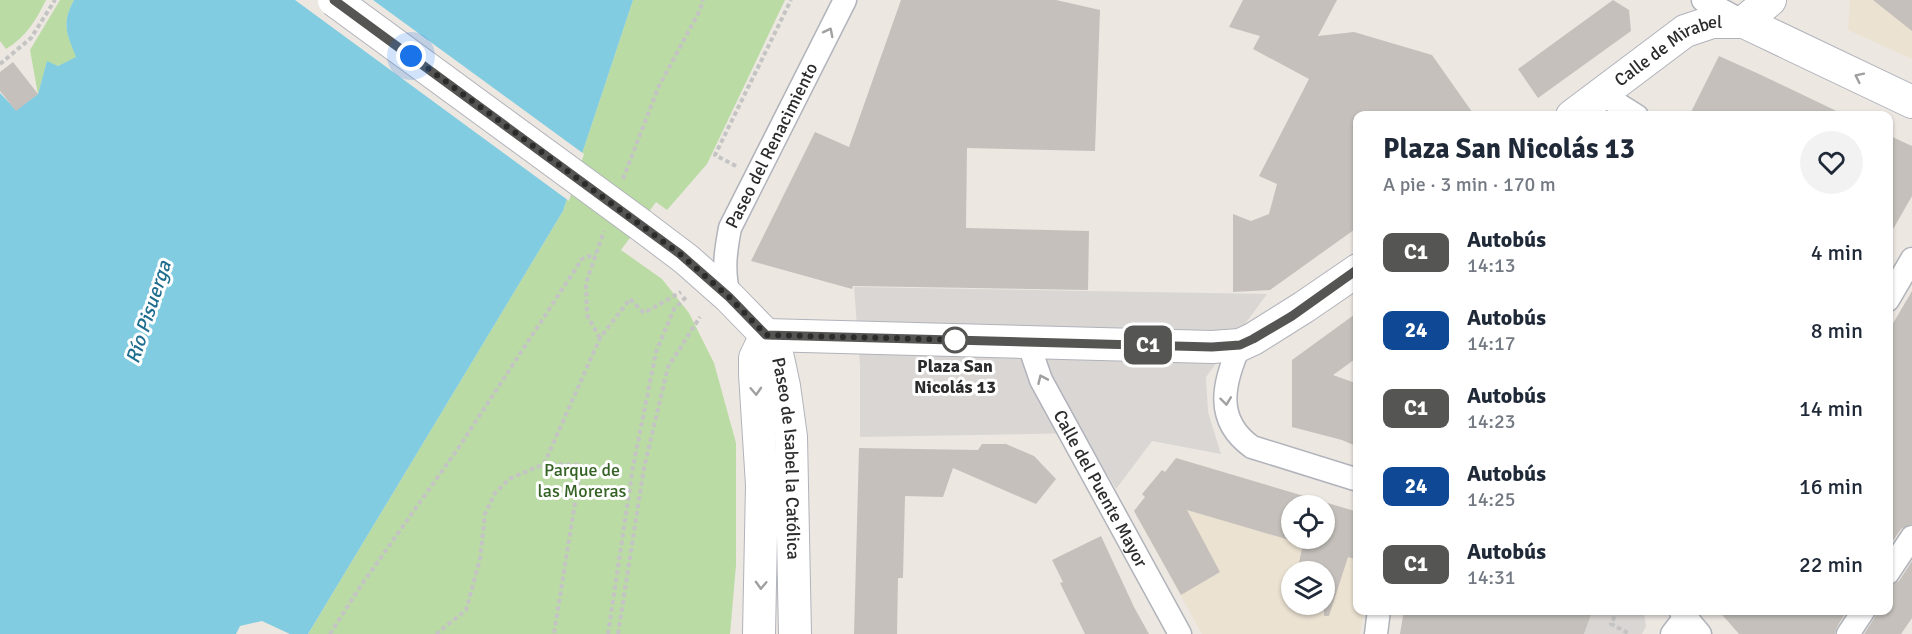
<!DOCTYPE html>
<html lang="es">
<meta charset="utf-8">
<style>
:root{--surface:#fff;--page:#f2f2f3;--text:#1f2937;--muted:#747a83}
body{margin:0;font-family:Signika,sans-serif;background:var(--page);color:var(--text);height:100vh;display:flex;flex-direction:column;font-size:22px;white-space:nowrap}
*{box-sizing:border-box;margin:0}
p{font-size:20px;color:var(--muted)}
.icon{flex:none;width:33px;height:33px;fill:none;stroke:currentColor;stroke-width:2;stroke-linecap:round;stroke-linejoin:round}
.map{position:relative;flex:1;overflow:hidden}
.panel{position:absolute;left:1353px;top:111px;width:540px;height:504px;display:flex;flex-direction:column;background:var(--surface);border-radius:12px;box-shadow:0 2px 4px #0004}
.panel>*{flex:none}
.badge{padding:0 12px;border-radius:9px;font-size:21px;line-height:39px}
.tools{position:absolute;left:1281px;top:495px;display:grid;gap:12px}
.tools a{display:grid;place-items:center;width:54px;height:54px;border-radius:50%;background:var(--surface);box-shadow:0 2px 4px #0004;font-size:30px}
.you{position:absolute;width:30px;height:30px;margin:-15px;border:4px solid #fff;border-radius:50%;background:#1a73e8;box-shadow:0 0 0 9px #1a73e833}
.map>.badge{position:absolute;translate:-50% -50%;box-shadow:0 0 0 3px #fff}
.round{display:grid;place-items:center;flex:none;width:63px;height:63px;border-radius:32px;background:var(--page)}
.head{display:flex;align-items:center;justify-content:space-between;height:102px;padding:0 30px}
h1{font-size:28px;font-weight:700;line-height:45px}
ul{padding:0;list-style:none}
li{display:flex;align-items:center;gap:18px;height:78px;padding:0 30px}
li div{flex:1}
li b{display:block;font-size:22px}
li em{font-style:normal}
li .badge{min-width:66px;font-weight:700;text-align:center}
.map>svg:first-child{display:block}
</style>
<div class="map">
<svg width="1912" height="634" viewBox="0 0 1912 634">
<rect width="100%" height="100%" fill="#ece7e1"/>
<g fill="#ebe2d2" fill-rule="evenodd">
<polygon points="1850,0 1912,0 1912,59 1848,30"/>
<path d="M1176,458l181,54 1,98 6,1 -4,23h-158l-68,-123 11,-14 -3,-3 20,-24 3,2zM1292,506h32v32h-32zM1292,572h32v32h-32z"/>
</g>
<g fill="#badba4">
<path d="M0,0h46c-10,20 -20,37 -40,49l-6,-8z"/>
<path d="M60,0h14c-13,24 -7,34 3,57l-19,9 -11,-4 -9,32 -8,-44z"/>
<polygon points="633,0 785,0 707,164 667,210 656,202 621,250 662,279 689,313 714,363 736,443 736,565 730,634 308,634 563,211"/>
</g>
<g fill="#d9d6d3">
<polygon points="854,287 1267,294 1206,377 1208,412 1221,454 1152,441 1116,489 1082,433 860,437 860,365"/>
<polygon points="1641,611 1644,613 1646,626 1642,634 1584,634 1593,611"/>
</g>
<path fill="#81cce1" d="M74,0h559l-70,211 -255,423h-18l-28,-13 -22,5 -4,8h-236v-541l16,17 22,-16 9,-33 11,5 18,-9c-9,-23 -15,-33 -2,-57z"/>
<polygon fill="#ece7e1" points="295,0 373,0 584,154 569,201"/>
<g fill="#c5c0bc" fill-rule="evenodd">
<polygon points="901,0 1056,0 1100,10 1095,151 967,148 966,228 1089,231 1088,290 853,286 852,289 751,261 815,132 849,147"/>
<polygon points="1243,0 1337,0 1318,36 1354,32 1432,55 1475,116 1358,116 1358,227 1270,290 1233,292 1233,214 1251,221 1269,214 1277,184 1259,176 1309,79 1253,49 1260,36 1229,27"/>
<polygon points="1613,0 1629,10 1631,31 1538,98 1518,69"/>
<polygon points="1873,0 1912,0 1912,31"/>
<polygon points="1719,56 1759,74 1847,116 1689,116"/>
<polygon points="13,62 38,94 16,111 0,91 0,72"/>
<polygon points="1888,135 1912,146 1912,196 1888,238"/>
<polygon points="1912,291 1912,524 1901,529 1888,548 1888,332"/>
<polygon points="1358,312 1358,357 1333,375 1358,384 1358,447 1342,440 1292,427 1292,360"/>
<polygon points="982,444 1006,444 1034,456 1056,479 1036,504 953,468 943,497 905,496 903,578 898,578 897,634 854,634 859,448 978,450"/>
<path d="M1176,458l182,54v48l-10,-3 -19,59h-5v-44h-27l6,-28 -116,-34 33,62 -39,23 -47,-84 11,-14 -3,-3 20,-24 3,2zM1292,506h32v32h-32z"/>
<polygon points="1101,536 1134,607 1149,634 1085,634 1060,583 1063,582 1052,560"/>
<polygon points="1912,561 1912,618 1901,634 1864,634 1875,617 1877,610 1888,610 1888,586 1899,581"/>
<polygon points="1404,610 1593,610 1584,634 1400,634"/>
<polygon points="1718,610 1847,610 1837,627 1835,634 1739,634"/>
</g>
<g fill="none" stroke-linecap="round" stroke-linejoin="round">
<g stroke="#b1b3bb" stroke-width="25">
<g id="street">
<polyline points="1703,0 1740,20"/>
<polyline points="1602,94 1637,116"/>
<path id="s1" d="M729,297c-6,-27 -4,-43 1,-69l115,-228"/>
<polyline points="1888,300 1912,259"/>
<path id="s2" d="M1024,342l7,9 10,29 139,254"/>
<path d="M1240,345c-17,38 -26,75 12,102l106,33"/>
<polyline points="1888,573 1912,537"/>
<polyline points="1680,610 1700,634"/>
<polyline points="1376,634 1379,610"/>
<polyline points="1672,634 1686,616"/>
<polyline points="1848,634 1864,610"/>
</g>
</g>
<g stroke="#b1b3bb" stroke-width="34">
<g id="secondary">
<polyline points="1744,22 1912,102"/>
<path id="s3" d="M1572,116l113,-85 27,-9h32l26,-22"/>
<path id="s4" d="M641,225l45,34 43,38 37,38 12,23 6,28 7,51 4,197"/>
<polyline points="766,335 1212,347 1240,345 1253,339 1304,307 1358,270"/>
<polyline points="759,634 762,485 755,374 755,358 766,335"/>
</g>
</g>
<g stroke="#c4c4c4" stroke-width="4" stroke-dasharray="4.5 3" stroke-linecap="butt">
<polyline points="0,64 31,38 55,0"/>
<polyline points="736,166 715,155 791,0"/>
<polyline points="623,179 658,88 700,10 703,0"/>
<polyline points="600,338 587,315 586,283 604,231"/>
<polyline points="544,464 581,465 554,634"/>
<polyline points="1618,610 1611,624 1630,634"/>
<polyline points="330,634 360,587 459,447 582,259 595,254"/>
<polyline points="436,634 466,610 480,559 485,514 495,493 509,479 544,464 600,338 630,299 644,313 681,292"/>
<polyline points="608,634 633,467 656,352 674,309 686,297"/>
<polyline points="618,634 644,468 668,367 700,317"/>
</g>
<use href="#street" stroke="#fff" stroke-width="22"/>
<use href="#secondary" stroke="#fff" stroke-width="32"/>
<g stroke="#b1b3bb" stroke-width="34" stroke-linecap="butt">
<polyline id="secondary-bridge" points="334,0 641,225"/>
</g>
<use href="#secondary-bridge" stroke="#fff" stroke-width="32"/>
</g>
<defs><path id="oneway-chevron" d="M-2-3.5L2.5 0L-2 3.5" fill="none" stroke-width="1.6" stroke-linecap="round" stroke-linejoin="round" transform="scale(1.5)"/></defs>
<g stroke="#a0a0a0">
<use href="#oneway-chevron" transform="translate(829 32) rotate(-63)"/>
<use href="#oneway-chevron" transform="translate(1859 77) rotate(-154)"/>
<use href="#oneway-chevron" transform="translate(1042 379) rotate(-114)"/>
<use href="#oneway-chevron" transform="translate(756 391) rotate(87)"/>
<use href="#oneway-chevron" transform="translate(1226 401) rotate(83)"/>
<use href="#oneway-chevron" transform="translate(761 585) rotate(92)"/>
</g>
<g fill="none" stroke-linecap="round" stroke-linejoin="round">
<g stroke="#fff" stroke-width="14">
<polyline id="line" points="334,0 680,254 729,297 766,335 1212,347 1240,345 1253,339 1292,316 1358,269"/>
</g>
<use href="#line" stroke="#555553" stroke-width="9"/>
<polyline stroke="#2c2c2c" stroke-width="6" stroke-dasharray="0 10.8" points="411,56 680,254 729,297 766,335 960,340 955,340"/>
</g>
<circle fill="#fff" stroke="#555553" stroke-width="3" cx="955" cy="340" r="12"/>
<g text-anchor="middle" stroke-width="6" stroke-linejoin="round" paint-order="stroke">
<g font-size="18" fill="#2c2c2c" stroke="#fff">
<text dy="6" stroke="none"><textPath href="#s3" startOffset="118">Calle de Mirabel</textPath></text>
<text dy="6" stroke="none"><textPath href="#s1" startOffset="162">Paseo del Renacimiento</textPath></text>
<text dy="6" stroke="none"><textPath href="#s4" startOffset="294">Paseo de Isabel la Católica</textPath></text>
<text dy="6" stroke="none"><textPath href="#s2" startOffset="166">Calle del Puente Mayor</textPath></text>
</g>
<g font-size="18" font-weight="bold" fill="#2c2c2c" stroke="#fff">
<text x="955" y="372">Plaza San<tspan x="955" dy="21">Nicolás 13</tspan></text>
</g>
<g font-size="18" fill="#346224" stroke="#fff">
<text x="582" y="476">Parque de<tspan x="582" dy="21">las Moreras</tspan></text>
</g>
<g font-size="20" font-style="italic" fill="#1e6d8e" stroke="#fff">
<text transform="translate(148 312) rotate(-72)" y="7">Río Pisuerga</text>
</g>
</g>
</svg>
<div class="tools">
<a><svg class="icon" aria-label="locate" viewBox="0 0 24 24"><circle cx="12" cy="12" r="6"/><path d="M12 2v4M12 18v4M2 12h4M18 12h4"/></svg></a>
<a><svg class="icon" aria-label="layers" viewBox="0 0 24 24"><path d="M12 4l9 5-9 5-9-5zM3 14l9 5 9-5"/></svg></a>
</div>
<div class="you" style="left:411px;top:56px"></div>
<b class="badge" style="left:1148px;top:345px;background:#555553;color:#fff">C1</b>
<section class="panel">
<div class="head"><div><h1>Plaza San Nicolás 13</h1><p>A pie · 3 min · 170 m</p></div><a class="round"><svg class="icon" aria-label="heart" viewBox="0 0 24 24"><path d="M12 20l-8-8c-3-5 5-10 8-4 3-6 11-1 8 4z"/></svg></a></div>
<ul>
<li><span class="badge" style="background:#555553;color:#fff">C1</span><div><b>Autobús</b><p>14:13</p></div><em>4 min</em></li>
<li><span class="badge" style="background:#0f4895;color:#fff">24</span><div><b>Autobús</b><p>14:17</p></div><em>8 min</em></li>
<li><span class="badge" style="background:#555553;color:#fff">C1</span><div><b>Autobús</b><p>14:23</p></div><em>14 min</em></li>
<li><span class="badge" style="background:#0f4895;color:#fff">24</span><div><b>Autobús</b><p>14:25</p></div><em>16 min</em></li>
<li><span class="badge" style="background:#555553;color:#fff">C1</span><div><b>Autobús</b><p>14:31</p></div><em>22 min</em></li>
</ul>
</section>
</div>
